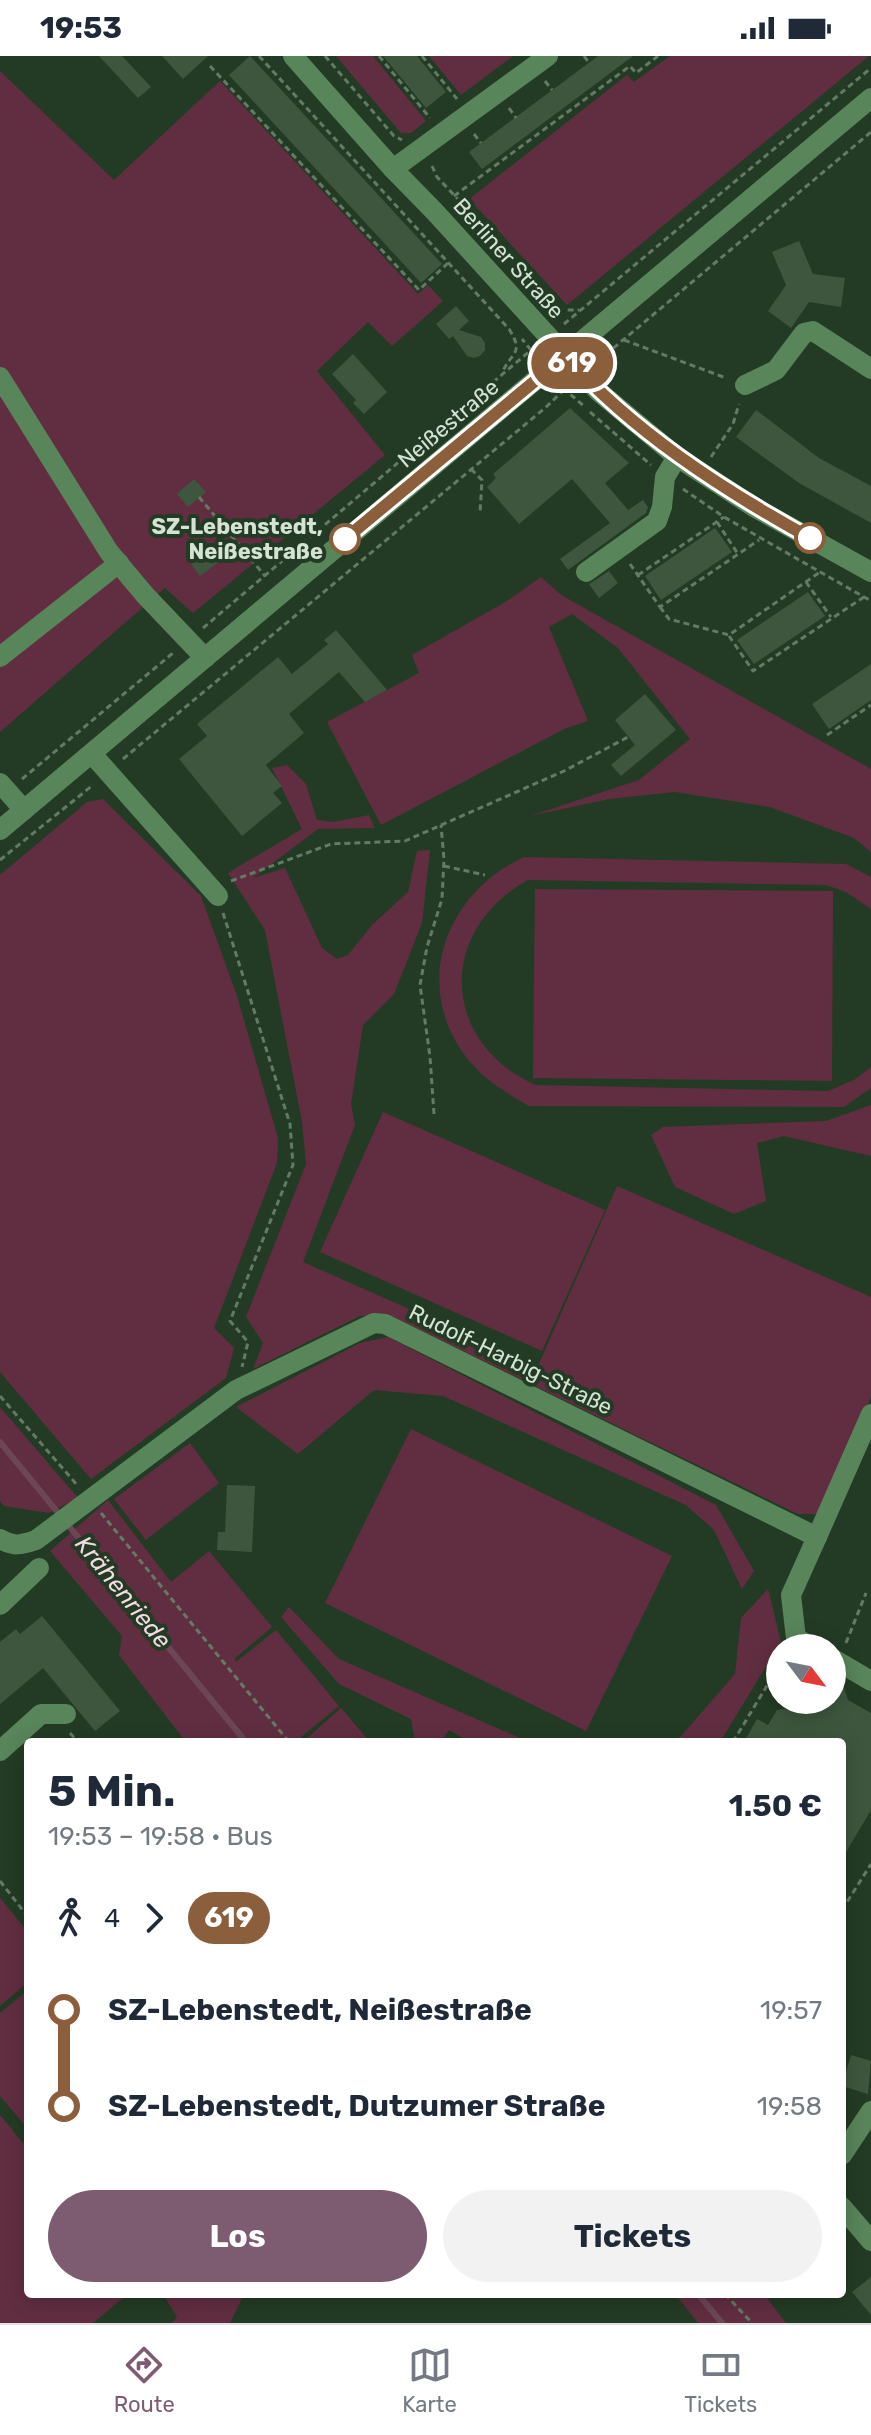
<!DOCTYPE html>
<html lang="de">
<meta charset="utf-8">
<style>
:root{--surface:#fff;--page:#f2f2f3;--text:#1f2937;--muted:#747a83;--line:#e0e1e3;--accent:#7d5c71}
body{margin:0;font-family:Rubik,sans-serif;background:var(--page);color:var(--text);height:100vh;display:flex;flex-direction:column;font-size:30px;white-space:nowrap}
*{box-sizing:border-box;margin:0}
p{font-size:26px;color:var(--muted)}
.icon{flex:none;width:44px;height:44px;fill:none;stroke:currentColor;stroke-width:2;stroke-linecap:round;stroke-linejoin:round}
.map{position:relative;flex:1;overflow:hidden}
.panel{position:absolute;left:24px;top:1682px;width:822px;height:560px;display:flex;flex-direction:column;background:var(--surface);border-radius:8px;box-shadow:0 4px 20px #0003}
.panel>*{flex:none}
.badge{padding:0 16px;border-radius:26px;font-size:28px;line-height:52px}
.needle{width:52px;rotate:122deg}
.controls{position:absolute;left:766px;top:1578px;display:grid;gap:16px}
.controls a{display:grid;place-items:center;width:80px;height:80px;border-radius:50%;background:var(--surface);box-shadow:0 4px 20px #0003;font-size:40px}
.map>.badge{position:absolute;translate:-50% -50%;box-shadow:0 0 0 4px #fff}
.legs{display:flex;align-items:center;gap:12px;height:88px;padding:0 24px;font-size:26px}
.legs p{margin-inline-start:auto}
.overview{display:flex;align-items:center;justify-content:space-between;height:136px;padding:0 24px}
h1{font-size:44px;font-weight:700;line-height:60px}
.cta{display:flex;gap:16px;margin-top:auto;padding:16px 24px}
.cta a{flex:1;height:92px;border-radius:48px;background:var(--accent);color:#fff;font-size:32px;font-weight:700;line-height:92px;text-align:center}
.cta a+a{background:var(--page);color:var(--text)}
ul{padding:0 24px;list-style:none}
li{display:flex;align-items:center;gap:28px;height:96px;font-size:30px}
li i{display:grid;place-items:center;width:12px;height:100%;margin:0 10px;background:currentColor}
li i::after{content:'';width:20px;height:20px;margin:-10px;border:6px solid;border-radius:50%;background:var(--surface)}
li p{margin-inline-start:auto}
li:first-child i{background:linear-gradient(#0000 50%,currentColor 0)}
li:last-child i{background:linear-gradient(currentColor 50%,#0000 0)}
.status{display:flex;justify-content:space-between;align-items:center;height:56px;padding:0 40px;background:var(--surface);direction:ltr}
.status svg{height:22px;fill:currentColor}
.tabs{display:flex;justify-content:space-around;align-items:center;height:112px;border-top:2px solid var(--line);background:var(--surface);font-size:22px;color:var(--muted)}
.tabs a{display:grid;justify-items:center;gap:4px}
.tabs .on{color:var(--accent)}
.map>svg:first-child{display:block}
</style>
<div class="status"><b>19:53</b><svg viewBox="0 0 49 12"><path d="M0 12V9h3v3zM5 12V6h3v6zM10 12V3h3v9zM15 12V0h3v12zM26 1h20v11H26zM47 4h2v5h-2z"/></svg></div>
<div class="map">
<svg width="871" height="2267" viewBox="0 0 871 2267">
<rect width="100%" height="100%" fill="#233b24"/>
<g fill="#612e41">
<polygon points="336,0 373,0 426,65 411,77 401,77"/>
<polygon points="429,0 513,0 461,39"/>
<polygon points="670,0 869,0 567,249 469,143 627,19 634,26"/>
<polygon points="0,15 114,124 220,25 418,238 428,229 443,245 392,290 368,266 317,315 385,399 193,557 165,532 0,676"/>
<polygon points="541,521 561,539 871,713 871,796 854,782 770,751 675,736 609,743 530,760 639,724 690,683 618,592 572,558 549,571 588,665 564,673 381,769 327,666 419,617 412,599 507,545"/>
<polygon points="287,709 306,728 317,764 333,766 369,759 375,772 318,773 253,822 285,812 322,892 337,903 348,899 373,868 408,836 417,795 430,794 422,867 394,938 363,969 351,1048 355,1069 303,1206 538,1310 617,1130 871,1241 871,1341 820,1458 798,1458 387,1258 360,1260 253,1313 263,1287 246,1261 306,1108 302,1066 265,874 228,817 302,773 272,712"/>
<polygon points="103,743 201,840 237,940 278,1082 277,1107 214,1272 234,1292 226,1322 91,1423 0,1316 0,819 87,746"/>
<path d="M524,801l322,7 25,13v32l-25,-17 -20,-7 -298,-5c-91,50 -88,163 8,205l292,6 26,-11 17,-13v21l-27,19 -315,-1c-23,-13 -47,-28 -63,-49 -55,-73 -20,-164 58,-200z"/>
<polygon points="535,833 833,835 832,1025 533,1022"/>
<polygon points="871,1049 871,1100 784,1080 757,1087 766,1145 734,1158 675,1131 651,1079 663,1071 826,1065"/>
<polygon points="383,1056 605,1154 542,1295 320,1196"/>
<polygon points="388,1281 716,1449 754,1515 742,1533 714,1474 686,1449 443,1340 374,1334 298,1398 236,1351 360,1287"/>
<polygon points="0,1351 78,1442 49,1457 4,1450 0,1445"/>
<polygon points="411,1373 672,1500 586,1675 325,1547"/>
<polygon points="190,1387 219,1427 146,1484 114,1443"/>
<polygon points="108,1444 171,1526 209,1495 272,1571 235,1602 236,1606 276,1574 339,1650 300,1682 301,1686 186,1686 119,1599 122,1580 50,1495"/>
<polygon points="768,1533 781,1586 720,1686 676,1686 735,1618 741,1562"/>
<polygon points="289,1551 339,1603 529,1686 470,1686 449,1674 441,1686 415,1686 411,1663 339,1628 281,1561"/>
<polygon points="341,1652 370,1686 303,1686"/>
<polygon points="0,1842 28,1876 28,1926 0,1950"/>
<polygon points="28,1934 28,2073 0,2040 0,1957"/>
<polygon points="0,2059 28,2093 28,2238 128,2238 93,2267 0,2267"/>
<polygon points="163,2238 244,2238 230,2267 172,2267 177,2261"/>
<polygon points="675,2238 764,2238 786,2267 698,2267"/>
</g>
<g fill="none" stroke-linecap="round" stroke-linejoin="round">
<g stroke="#6c4655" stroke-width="6">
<polyline points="0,1386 246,1686"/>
<polyline points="698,2238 722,2267"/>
</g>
</g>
<g fill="#3e563e">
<polygon points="99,0 122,0 151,31 138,42"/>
<polygon points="162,0 208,0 183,23"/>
<polygon points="250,0 442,208 421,227 229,19"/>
<polygon points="383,0 417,0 446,36 426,52"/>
<polygon points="598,0 633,0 482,113 469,96"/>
<polygon points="799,185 813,218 845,222 841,251 809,246 791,272 768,255 786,229 772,196"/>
<polygon points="456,250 469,265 459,274 481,281 485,287 485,294 480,300 474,302 467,300 453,280 449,283 436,268"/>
<polygon points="353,298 387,336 364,358 353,347 356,344 332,318"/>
<polygon points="570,352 629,407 605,427 628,454 643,444 648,451 646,457 568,514 560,503 610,467 572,423 519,468 487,431 496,422 493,418"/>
<polygon points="756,354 819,402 871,430 871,467 799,427 736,381"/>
<polygon points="194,423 206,436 188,451 177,438"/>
<polygon points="715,472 732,496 661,544 645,520"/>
<polygon points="219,486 228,499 200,520 191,508"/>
<polygon points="609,515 618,527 599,542 589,528"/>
<polygon points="808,536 825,560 754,608 737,584"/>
<polygon points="336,574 387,634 365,646 339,616 289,658 304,677 266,709 282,730 273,737 282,747 242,780 179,703 207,680 197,668 278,601 292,618 328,588 324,584"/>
<polygon points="871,608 871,644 829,673 812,648"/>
<polygon points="645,638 676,674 621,720 611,709 635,689 615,664"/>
<polygon points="227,1429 255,1430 252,1496 217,1494 218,1476 225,1476"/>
<polygon points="42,1560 120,1655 95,1675 43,1612 0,1648 0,1586 16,1573 20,1578"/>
<polygon points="832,1617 841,1622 848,1644 871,1657 871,1754 842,1803 842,1686 744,1686 757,1663 768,1669 777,1654 795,1651 799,1644 832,1644"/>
<polygon points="851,1999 871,2005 868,2038 842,2030"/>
<polygon points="871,2221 871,2259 852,2236"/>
</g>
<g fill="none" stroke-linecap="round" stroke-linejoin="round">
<g stroke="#657a66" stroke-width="3" stroke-dasharray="6 4" stroke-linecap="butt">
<path d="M259,0l250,273c16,25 2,23 -7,44"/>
<polyline points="325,0 394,80 402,84"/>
<polyline points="379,0 430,62"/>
<polyline points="422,0 457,43"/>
<polyline points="584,0 589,7"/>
<polyline points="210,10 419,234 448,207"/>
<polyline points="545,25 552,34"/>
<polyline points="509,52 516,62"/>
<polyline points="474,78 481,87"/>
<polyline points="432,110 437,121 554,245 563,254 579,254"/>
<polyline points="454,140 630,10 636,17 658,0"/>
<polyline points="564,268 871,12"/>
<polyline points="624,284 726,322"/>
<polyline points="599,304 612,318"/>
<polyline points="598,305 871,76"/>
<polyline points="563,332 585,351"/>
<polyline points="590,356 651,409"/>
<polyline points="711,401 733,368 739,348"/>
<polyline points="471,413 482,424 480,457"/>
<polyline points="683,433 724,461 871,545"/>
<polyline points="199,441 265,520"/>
<polyline points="717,466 738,498"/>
<polyline points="630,508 660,551 759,484"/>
<polyline points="638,519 724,461"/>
<polyline points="806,526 831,561"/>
<polyline points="660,551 669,563 729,579 820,516"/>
<polyline points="203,572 531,294 522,283"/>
<polyline points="729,580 753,615 864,541"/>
<polyline points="827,679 871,649"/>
<polyline points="123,703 545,352 568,330"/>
<polyline points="22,723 173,597"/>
<polyline points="0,804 93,729"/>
<polyline points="444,810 485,819"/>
<polyline points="231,825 331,788 405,785 564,715 628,681"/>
<polyline points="223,857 290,1068 293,1109 230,1265 248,1286 242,1311"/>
<polyline points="434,1058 430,1001 420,929 427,891 442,843 444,803 441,769"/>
<polyline points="0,1340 78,1430"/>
<polyline points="101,1457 289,1686"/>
<polyline points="846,1587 866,1537"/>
<polyline points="70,1677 78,1686"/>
<polyline points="733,1686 780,1608"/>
<polyline points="0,1825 28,1861"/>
<polyline points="842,1854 871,1808"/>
<polyline points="725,2238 752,2267"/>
</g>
<g stroke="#59855b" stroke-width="20">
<polyline points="293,0 393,113 435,156 598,335 677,401 754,451 871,516"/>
<polyline points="393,113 548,0"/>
<polyline points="0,321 109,496 145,539 205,602"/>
<polyline points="745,329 776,314 804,277 813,275 871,313"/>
<polyline points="586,516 657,465 662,451 665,421 677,401"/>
<polyline points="0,601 119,507"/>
<polyline points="92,698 218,840"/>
<polyline points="0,727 24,754"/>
<polyline points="0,774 871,42"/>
<path d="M0,1483c14,8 21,6 36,1l200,-150 138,-67 11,1 432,213 54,-123"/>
<polyline points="0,1549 39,1512"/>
<polyline points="814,1592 796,1582 791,1539 817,1481"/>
<polyline points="832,1602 871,1625"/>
<polyline points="0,1695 41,1658 66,1658"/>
<polyline points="842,2099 871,2055"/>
<polyline points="842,2151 871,2185"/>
</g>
</g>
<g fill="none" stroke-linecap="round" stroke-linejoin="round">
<g stroke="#fff" stroke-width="18">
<path id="line-1" d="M345,483l220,-183c69,76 155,132 245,182"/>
</g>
<use href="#line-1" stroke="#8b5e3c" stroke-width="12"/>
</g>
<g fill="#fff" stroke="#8b5e3c" stroke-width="4">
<circle cx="810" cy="482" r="14"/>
<circle cx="345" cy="483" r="14"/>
</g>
<g text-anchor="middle" stroke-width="8" stroke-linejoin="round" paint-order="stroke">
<g font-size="22" fill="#d4e3d4" stroke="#233b24">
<text transform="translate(509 202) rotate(48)" y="8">Berliner Straße</text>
<text transform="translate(448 367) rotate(-40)" y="8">Neißestraße</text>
<text transform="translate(511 1303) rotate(26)" y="8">Rudolf-Harbig-Straße</text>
</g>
<g font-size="22" font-weight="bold" fill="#d4e3d4" stroke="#233b24" text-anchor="end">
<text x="323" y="478">SZ-Lebenstedt,<tspan x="323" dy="25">Neißestraße</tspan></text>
</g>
<g font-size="24" font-style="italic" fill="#f4dbe3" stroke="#233b24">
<text transform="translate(123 1536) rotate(51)" y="8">Krähenriede</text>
</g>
</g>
</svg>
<div class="controls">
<a><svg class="needle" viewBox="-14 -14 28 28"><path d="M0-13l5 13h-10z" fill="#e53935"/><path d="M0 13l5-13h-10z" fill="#747a83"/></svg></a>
</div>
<b class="badge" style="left:572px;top:307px;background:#8b5e3c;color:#fff">619</b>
<section class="panel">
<div class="overview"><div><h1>5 Min.</h1><p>19:53 – 19:58 · Bus</p></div><b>1.50 €</b></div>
<div class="legs"><svg class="icon" aria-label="walk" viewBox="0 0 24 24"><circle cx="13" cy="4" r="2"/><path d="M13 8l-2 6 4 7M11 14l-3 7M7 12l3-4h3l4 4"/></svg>4<svg class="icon" aria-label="forward" viewBox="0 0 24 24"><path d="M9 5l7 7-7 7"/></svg><b class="badge" style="background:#8b5e3c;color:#fff">619</b></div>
<ul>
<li><i style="color:#8b5e3c"></i><b>SZ-Lebenstedt, Neißestraße</b><p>19:57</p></li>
<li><i style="color:#8b5e3c"></i><b>SZ-Lebenstedt, Dutzumer Straße</b><p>19:58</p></li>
</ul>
<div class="cta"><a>Los</a><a>Tickets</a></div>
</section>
</div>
<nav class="tabs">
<a class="on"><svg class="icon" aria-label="directions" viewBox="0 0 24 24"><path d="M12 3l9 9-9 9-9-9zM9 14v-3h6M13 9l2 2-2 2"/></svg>Route</a>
<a><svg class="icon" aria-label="map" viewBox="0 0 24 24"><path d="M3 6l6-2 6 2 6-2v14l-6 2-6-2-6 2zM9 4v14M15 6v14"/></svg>Karte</a>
<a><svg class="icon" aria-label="tickets" viewBox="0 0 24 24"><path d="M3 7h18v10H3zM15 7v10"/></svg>Tickets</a>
</nav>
